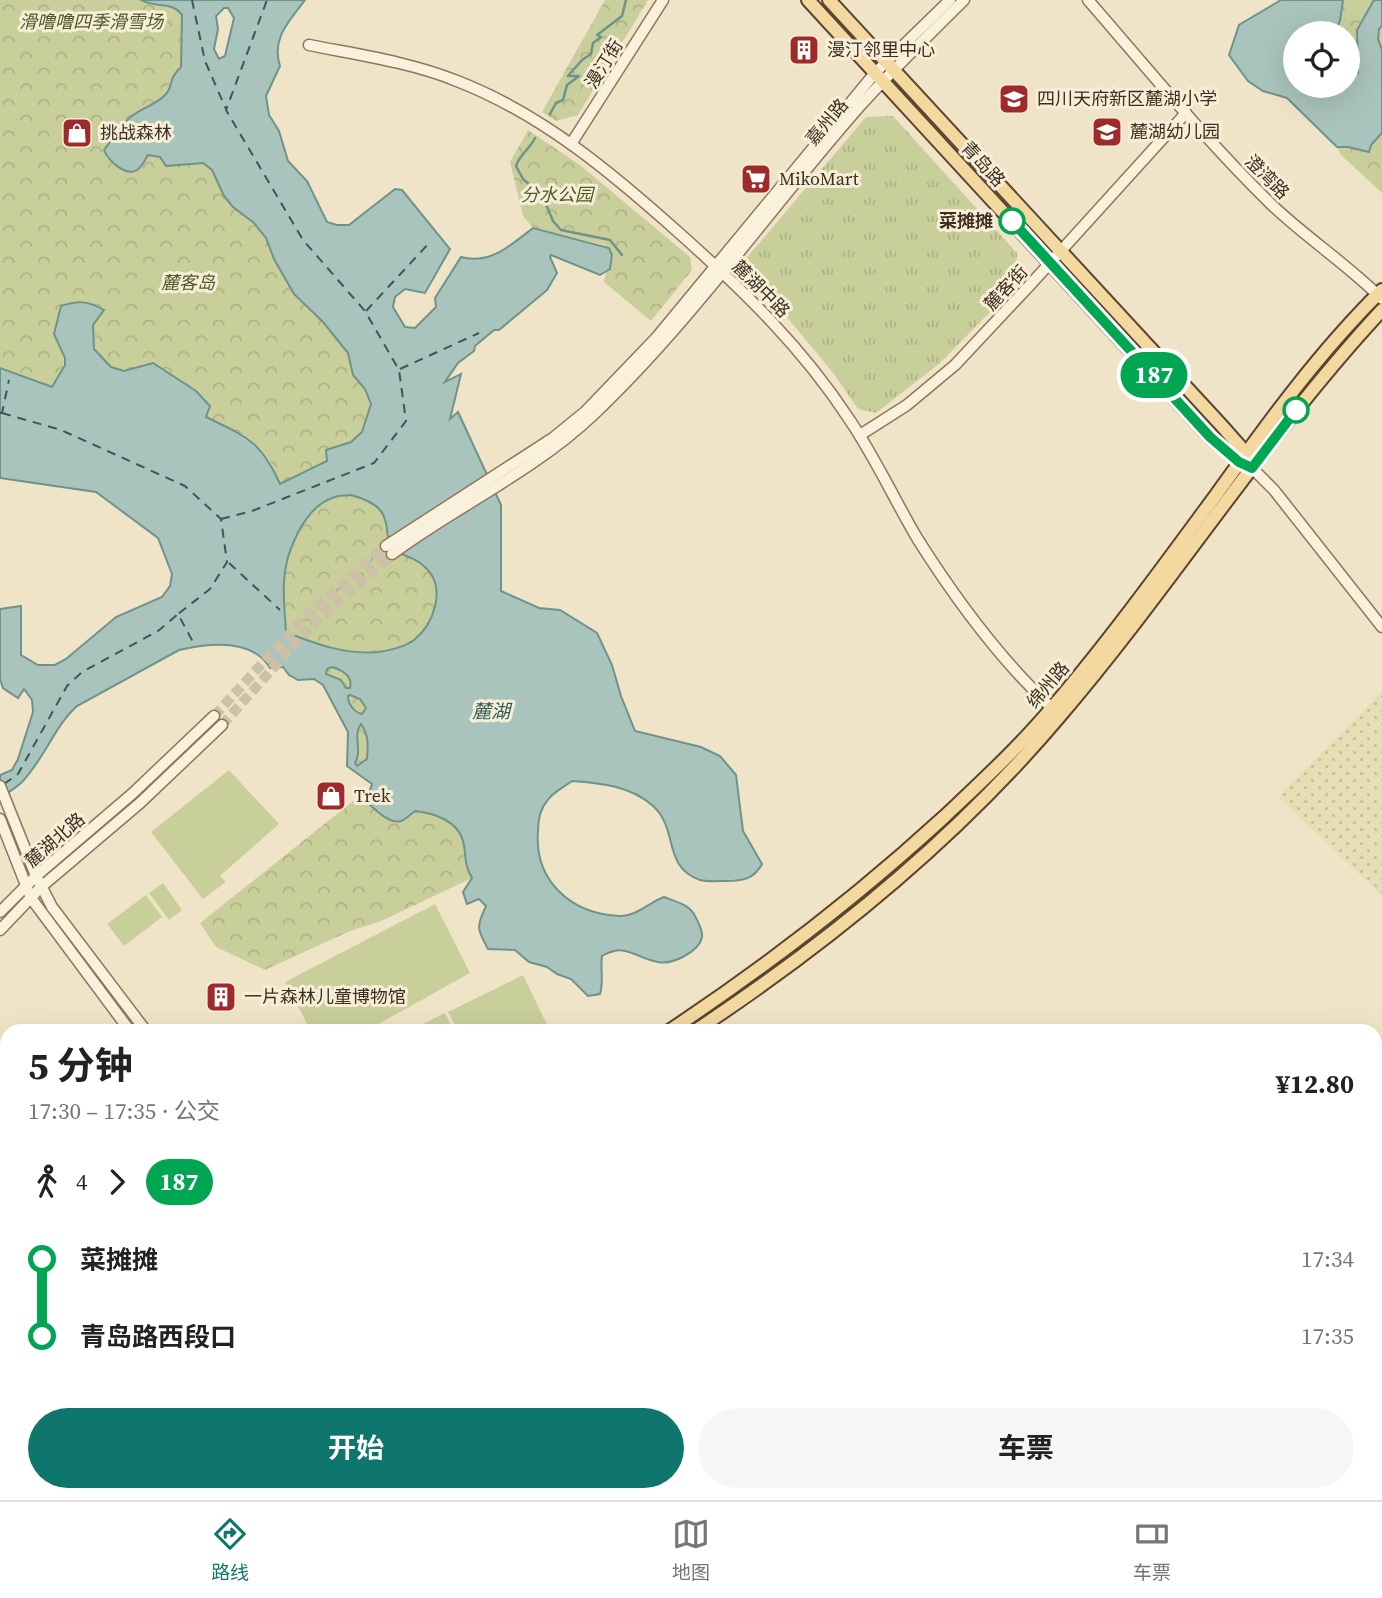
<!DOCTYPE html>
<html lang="zh">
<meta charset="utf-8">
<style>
:root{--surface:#fff;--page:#f6f6f6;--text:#222;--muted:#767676;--line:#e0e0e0;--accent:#0f766e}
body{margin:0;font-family:"Source Serif 4","Noto Sans SC",serif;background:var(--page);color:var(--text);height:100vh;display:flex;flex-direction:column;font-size:26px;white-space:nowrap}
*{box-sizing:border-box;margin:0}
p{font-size:23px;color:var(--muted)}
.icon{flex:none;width:38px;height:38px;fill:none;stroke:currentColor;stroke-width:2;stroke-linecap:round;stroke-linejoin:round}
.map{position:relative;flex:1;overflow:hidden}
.panel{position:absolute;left:0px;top:1024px;width:1382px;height:478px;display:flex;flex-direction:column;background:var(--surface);border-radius:21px 21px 0 0;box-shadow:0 7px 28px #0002}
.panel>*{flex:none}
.badge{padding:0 14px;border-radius:23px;font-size:24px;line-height:46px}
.tools{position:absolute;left:1283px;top:21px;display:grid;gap:14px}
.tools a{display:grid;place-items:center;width:77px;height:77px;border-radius:50%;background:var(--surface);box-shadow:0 7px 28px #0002;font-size:35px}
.map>.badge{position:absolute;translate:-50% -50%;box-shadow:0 0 0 4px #fff}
.legs{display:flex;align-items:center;gap:10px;height:77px;padding:0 28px;font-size:23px}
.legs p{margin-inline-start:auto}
.headline{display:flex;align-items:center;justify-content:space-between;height:119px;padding:0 28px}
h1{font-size:38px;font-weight:700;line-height:52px}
.primary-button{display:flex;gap:14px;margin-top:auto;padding:14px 28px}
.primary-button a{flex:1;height:80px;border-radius:42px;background:var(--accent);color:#fff;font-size:28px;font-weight:700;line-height:80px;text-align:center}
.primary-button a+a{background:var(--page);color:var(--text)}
ul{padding:0 28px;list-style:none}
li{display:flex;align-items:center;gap:24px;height:77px;font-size:26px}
li i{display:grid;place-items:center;width:10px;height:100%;margin:0 9px;background:currentColor}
li i::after{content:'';width:18px;height:18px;margin:-9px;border:5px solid;border-radius:50%;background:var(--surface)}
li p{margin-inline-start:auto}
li:first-child i{background:linear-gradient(#0000 50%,currentColor 0)}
li:last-child i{background:linear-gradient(currentColor 50%,#0000 0)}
.menu{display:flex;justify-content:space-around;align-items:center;height:98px;border-top:2px solid var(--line);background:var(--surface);font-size:19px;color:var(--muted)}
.menu a{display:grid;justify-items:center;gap:4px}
.menu .on{color:var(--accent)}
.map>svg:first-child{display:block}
</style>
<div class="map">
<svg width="1382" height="1500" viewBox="0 0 1382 1500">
<defs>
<pattern id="farmland-dots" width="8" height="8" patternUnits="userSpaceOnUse" patternTransform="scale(1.75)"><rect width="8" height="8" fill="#e6deb5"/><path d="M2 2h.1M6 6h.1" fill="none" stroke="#c6bf9b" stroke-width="1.8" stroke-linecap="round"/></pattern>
<pattern id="grass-tufts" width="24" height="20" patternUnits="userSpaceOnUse" patternTransform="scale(1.75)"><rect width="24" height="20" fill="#c9cf9b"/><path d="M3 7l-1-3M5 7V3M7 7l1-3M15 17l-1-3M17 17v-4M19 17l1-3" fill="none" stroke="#aeb285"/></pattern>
<pattern id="forest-crowns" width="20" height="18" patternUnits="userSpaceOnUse" patternTransform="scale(1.75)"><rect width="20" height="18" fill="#c9cf9b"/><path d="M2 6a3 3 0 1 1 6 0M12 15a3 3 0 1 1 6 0" fill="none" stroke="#aeb285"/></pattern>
</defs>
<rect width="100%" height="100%" fill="#f0e4c8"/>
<polygon fill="url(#farmland-dots)" points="1382,691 1382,896 1278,797"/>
<polygon fill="url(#grass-tufts)" points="893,116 1017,253 1016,282 992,310 940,363 876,413 858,409 834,374 786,316 748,278 744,261 866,117"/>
<g fill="url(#forest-crowns)" fill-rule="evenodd">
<path d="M0,0h141c15,9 30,0 41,15l-1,53c-14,12 -7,19 -16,27 -9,10 -22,12 -33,21 -12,9 -19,22 -28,34l3,8 32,11 9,-14 12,2 6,9 37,-3 9,7 12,26 9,11 21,16 12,15 8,21 32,47 17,16 25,31 5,22 12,14 6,15 -9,29 -11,9 -25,8 1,11 -47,23 -10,-23 -10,-12 -14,-13 -40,-19 -53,-54 -29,8 -13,-3 -17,-19 -1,-24 -39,9c13,29 14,26 -2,54l-52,-20z"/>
<polygon points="605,0 648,0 578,115 556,121 542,112"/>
<path d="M1281,0h101v193l-41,-38 -4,-8 -50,-49 -24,-7 -15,-10 -19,-26 10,-30zM1295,33h53v53h-53z"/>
<polygon points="528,130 580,165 690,257 692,270 651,321 604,282 609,258 605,245 533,228 523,216 510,162"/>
<path d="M351,495c15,4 33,12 37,28 1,5 -1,11 1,16 9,21 37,18 45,43 4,13 2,29 -5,41 -29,49 -103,25 -143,9 -1,-17 -3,-34 -2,-50 1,-29 20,-76 51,-85 5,-2 11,-2 16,-2z"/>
<path d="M332,667c10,3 21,9 18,21h-4l-5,-7 -15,-7v-5z"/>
<polygon points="350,695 360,699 366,708 362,714 350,705 347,696"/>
<path d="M361,724c8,11 7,22 6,35l-9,8 -3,-4c6,-14 0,-23 3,-37z"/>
<path d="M357,798l9,3 16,14 19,6 14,-10c19,2 43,10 48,30 4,15 0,22 9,37l-93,44 -29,9 -85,39 -49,-23 -16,-24z"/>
<polygon points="849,1494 850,1500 724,1500 722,1495"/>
</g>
<g fill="#c9cf9b">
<polygon points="229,770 279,824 220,876 226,882 203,899 151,832"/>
<polygon points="163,883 182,910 169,920 149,893"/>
<polygon points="146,895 162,917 124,946 107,924"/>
<polygon points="435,904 470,973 366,1031 311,1031 285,982"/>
<polygon points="523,975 550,1031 458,1031 448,1012"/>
<polygon points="445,1013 454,1031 409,1031"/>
</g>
<g fill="#a9c4bc" stroke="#6f938a" stroke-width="2" fill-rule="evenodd">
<path d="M141,0h164c-15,21 -34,37 -25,66l-14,30 3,19 10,16 9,30 19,20 20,41 10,3h12l46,-36 7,1 48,59 -25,44 -20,-4 -10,8 -2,10 12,20 10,1 21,-21 -1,-9 26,-41c29,8 50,-12 72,-29l76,20 3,7 -2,14 -10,6 -49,-20 -1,2 7,16 -10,17 -48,40h-5l-19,16 -1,5 -16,12 -13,19 16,-8 -11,45 8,-7 43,93v86l38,17 21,2 37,23 15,32 9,31 14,35 66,16 19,9 16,19 7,56 19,33c-8,15 -19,17 -36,17 -8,0 -19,1 -26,-1 -38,-13 -21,-51 -47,-74 -22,-20 -52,-23 -81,-25 -8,6 -20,12 -25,20 -7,8 -9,20 -9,30 -4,50 33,83 82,85 15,1 30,-14 44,-19 12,5 25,7 31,19 3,6 8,14 7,21 -3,15 -30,28 -44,25 -24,-4 -31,-20 -56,-6 -2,14 2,24 -2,38l-12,2 -17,-17 -14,-5 -10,-7 -18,-5 -14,-12 -27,-1c-11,-20 -12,-22 -2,-43l-7,-7 -12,5 -4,-12 9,-14c-9,-15 -5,-22 -9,-37 -5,-20 -29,-28 -48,-30 -4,3 -10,9 -14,10 -12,4 -27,-13 -35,-20l6,-17 -25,-18 1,-34 -25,-47 -9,-6 -16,1 -9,-5 -6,-8 -13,1c-18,-30 -61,-25 -91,-18l-102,56c-23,21 -33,53 -55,76 -6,6 -15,11 -22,16v-23l12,-5 6,-11 15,-47 -1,-12 -8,-11 -6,9 -15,-10 -3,-9v-70l21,-3v49l17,10h17l11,-6 50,-42 46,-20 8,-11 2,-12 -14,-36 -62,-46 -96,-14v-110l52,19 13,-22v-7l-11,-24 7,-28c17,-6 27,-5 43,4l-11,15 1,24 17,18 13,4 29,-8 43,28 14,15 -4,11c41,20 55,24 74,67l47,-23 -1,-11 25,-8 11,-10 9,-28 -6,-15 -12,-14 -5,-22 -25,-31 -29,-28 -20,-35 -8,-21 -12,-15 -21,-16 -9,-11 -12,-26 -9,-7 -37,3 -6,-9 -12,-2c-3,5 -6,12 -11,15 -12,7 -29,-10 -33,-20 9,-12 16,-25 28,-34 11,-9 24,-11 33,-21 9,-8 2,-15 16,-28l1,-52c-11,-15 -26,-6 -41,-15zM224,8h4l6,10 -9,38 -6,3 -5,-10 4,-20 -2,-13zM351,495c36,10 35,21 38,54 13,6 28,9 38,20 19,20 7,55 -13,71 -9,7 -23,10 -35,12 -33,3 -64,-8 -93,-20 -1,-17 -3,-34 -2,-50 1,-29 20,-76 51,-85 5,-2 11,-1 16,-2zM332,667c10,3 21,9 18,21h-4l-5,-8 -15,-6 1,-5zM350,695l10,4 6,9 -4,6c-8,-2 -14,-10 -14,-18zM361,724c8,11 7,22 6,35l-10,7 -2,-3c8,-13 -3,-27 6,-39z"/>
<polygon points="1281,0 1343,0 1340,21 1334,33 1295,33 1295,86 1348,86 1348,69 1358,73 1357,30 1374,0 1382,0 1382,26 1379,29 1378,39 1382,50 1382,133 1371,145 1369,152 1348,147 1337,147 1287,98 1263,91 1248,81 1229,55 1239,25"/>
</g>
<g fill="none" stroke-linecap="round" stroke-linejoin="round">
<g stroke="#6f938a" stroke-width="2.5">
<polyline points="550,114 556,103 563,100 567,85 579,76 568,76 582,60 591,54 593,43 601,37 597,35 622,16 626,0"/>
<path d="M535,138c-5,11 -16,17 -19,28l7,13 19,16 11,26 8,9 49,10 12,15"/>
</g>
<g stroke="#2f5d5a" stroke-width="2" stroke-dasharray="9 7" stroke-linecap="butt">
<polyline points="192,0 205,61 226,109"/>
<polyline points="366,311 431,241"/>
<polyline points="400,369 479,333"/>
<polyline points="0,413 2,413 9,380"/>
<polyline points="2,413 61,430 185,486 221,519 227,562 210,589 178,614"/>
<polyline points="221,519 252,511 374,463 406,421 399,370 365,311 303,240 226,110 267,0"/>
<polyline points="229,563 280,610"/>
<polyline points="4,784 18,774 67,686 82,672 158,631 178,614 193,642"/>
</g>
<g stroke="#ccc0a6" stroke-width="10" stroke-dasharray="10 5" stroke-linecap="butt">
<polyline points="214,716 303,619 386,546"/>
<polyline points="222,725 311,626 392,554"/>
</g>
<g stroke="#8d765c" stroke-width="13">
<g id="minor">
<path d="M1088,0c60,69 119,142 185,206 35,33 75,59 109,93"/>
<path d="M309,45c50,10 101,17 148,36 85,33 155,92 221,151 64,57 124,115 171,187 26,38 45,80 68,119 39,62 84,123 138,173"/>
<polyline points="571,144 663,0"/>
<polyline points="860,435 907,405 955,365 1030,285 1186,113"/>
<polyline points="1252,468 1274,490 1382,627"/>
<polyline points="386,546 553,438 585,412 657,337 875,73 950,0"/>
<path d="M392,554c65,-48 142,-83 201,-139 99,-94 177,-207 267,-309 33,-37 69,-71 104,-106"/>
<polyline points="0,786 36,876 52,907 146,1031"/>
<polyline points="0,819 31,898 130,1031"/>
<polyline points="0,912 36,876 132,794 214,716"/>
<polyline points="0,930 41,887 140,803 222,725"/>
<polyline points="1376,1085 1382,1083"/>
<polyline points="0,1124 7,1121"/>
<polyline points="0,1264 7,1263"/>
<polyline points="893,1494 895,1500"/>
<polyline points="209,1500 242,1494"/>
</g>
</g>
<g stroke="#5b4430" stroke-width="16">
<g id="major">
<polyline points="808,0 1210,437 1243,464"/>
<polyline points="829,0 1222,426 1245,452 1248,458"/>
<path d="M669,1031c98,-65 189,-135 275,-214 37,-35 75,-70 108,-109 58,-68 111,-141 164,-213 51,-71 103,-143 166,-205"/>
<path d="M695,1031c133,-88 261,-192 364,-314 113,-132 205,-280 323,-407"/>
<polyline points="0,1291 7,1289"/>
<polyline points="0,1300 7,1298"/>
</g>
</g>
<use href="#minor" stroke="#faf1dc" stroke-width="10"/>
<use href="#major" stroke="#f3d9a0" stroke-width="12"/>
</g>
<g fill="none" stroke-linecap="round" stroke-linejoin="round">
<g stroke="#fff" stroke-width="16">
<polyline id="line-1" points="1012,221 1210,437 1239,462 1252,468 1296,410"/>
</g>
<use href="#line-1" stroke="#00a651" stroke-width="10"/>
</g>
<defs>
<g id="building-square" transform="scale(1.575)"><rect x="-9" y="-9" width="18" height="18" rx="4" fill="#9e2a2b" stroke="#f7eed8"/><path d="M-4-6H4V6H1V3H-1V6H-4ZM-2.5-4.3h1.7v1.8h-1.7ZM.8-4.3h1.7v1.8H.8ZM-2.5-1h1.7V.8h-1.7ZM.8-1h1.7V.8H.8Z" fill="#fff"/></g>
<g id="school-square" transform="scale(1.575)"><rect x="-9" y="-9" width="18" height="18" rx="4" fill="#9e2a2b" stroke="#f7eed8"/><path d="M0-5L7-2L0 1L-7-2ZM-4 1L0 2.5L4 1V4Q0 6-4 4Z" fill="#fff"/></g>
<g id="shop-square" transform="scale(1.575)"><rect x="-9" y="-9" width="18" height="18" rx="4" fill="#9e2a2b" stroke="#f7eed8"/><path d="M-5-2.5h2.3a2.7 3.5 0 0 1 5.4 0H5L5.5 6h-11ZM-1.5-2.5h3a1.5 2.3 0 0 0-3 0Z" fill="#fff"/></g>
<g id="supermarket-square" transform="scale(1.575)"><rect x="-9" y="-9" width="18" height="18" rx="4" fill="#9e2a2b" stroke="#f7eed8"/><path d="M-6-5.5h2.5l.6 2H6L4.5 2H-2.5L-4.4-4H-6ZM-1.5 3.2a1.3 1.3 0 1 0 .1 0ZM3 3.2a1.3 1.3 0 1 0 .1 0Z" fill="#fff"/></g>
</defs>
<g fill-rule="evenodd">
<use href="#building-square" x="804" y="50"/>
<use href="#school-square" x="1014" y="99"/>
<use href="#school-square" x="1107" y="132"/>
<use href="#shop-square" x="77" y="133"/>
<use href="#supermarket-square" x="756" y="179"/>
<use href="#shop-square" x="331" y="796"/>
<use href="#building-square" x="221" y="997"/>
</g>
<g fill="#fff" stroke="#00a651" stroke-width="3.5">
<circle cx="1012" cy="221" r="12"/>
<circle cx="1296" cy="410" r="12"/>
</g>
<g text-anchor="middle" stroke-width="6" stroke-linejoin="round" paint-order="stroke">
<g font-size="18" font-style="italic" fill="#4d5a26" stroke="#f7eed8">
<text x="91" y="28">滑噜噜四季滑雪场</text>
<text x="557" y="201">分水公园</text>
<text x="188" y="289">麓客岛</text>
</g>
<g font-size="18" fill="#3d2e20" stroke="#f7eed8" text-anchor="start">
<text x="827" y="56">漫汀邻里中心</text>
<text x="1037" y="105">四川天府新区麓湖小学</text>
<text x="1130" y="138">麓湖幼儿园</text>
<text x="100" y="139">挑战森林</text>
<text x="779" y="185">MikoMart</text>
<text x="354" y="802">Trek</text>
<text x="244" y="1003">一片森林儿童博物馆</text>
</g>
<g font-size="18" fill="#3d2e20" stroke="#f7eed8">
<text transform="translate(604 64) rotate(-58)" y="6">漫汀街</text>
<text transform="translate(827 122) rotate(-50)" y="6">嘉州路</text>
<text transform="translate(983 164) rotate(47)" y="6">青岛路</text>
<text transform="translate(1267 177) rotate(45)" y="6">澄湾路</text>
<text transform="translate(1006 288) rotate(-47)" y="6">麓客街</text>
<text transform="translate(761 289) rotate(45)" y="6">麓湖中路</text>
<text transform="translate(1048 685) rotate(-50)" y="6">绵州路</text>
<text transform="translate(55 840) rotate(-41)" y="6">麓湖北路</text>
</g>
<g font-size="18" font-weight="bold" fill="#3d2e20" stroke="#f7eed8" text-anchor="end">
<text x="993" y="227">菜摊摊</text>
</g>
<g font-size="19" font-style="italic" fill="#2f5d5a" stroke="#f7eed8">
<text x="491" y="718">麓湖</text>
</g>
</g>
</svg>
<div class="tools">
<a><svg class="icon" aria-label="locate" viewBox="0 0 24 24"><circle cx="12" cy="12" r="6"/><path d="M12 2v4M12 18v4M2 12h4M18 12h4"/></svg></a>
</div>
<b class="badge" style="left:1154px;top:375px;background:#00a651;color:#fff">187</b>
<section class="panel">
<div class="headline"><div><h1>5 分钟</h1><p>17:30 – 17:35 · 公交</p></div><b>¥12.80</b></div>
<div class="legs"><svg class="icon" aria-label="walk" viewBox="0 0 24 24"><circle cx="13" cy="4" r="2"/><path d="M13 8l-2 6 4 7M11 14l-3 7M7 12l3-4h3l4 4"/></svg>4<svg class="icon" aria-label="forward" viewBox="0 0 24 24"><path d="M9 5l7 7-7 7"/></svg><b class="badge" style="background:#00a651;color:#fff">187</b></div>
<ul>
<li><i style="color:#00a651"></i><b>菜摊摊</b><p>17:34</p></li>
<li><i style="color:#00a651"></i><b>青岛路西段口</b><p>17:35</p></li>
</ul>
<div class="primary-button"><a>开始</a><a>车票</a></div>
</section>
</div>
<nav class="menu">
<a class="on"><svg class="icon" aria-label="directions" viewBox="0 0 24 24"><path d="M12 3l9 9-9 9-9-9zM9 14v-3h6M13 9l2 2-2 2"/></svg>路线</a>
<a><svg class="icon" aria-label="map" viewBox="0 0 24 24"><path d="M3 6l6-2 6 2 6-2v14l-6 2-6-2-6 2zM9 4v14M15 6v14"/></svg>地图</a>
<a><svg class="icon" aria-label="tickets" viewBox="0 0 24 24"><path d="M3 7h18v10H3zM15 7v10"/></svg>车票</a>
</nav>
